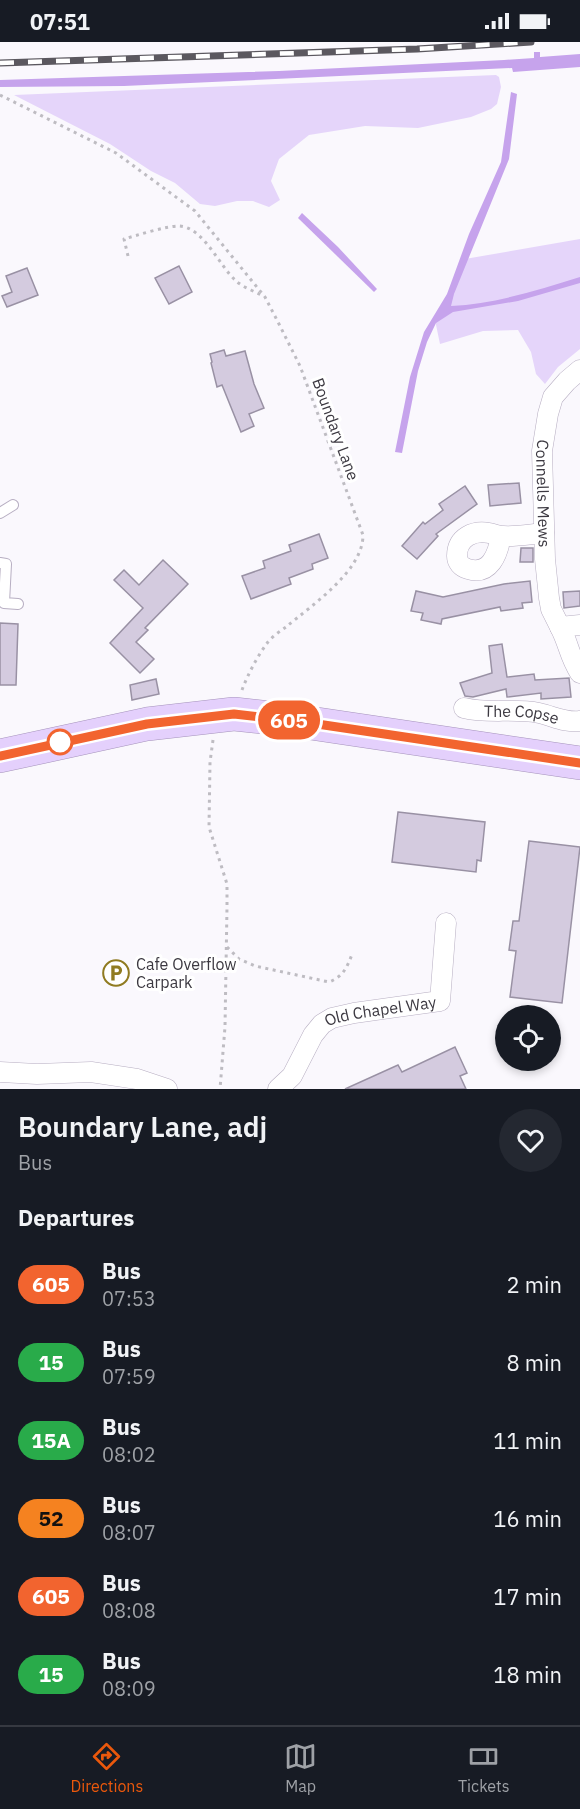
<!DOCTYPE html>
<style>
:root{--surface:#171b24;--page:#242831;--text:#f1f3f6;--muted:#9ea1a6;--line:#363941;--accent:#ea580c}
body{margin:0;font-family:"IBM Plex Sans",sans-serif;background:var(--page);color:var(--text);height:100vh;display:flex;flex-direction:column;font-size:22px;white-space:nowrap}
*{box-sizing:border-box;margin:0}
p{font-size:20px;color:var(--muted)}
.icon{flex:none;width:33px;height:33px;fill:none;stroke:currentColor;stroke-width:2;stroke-linecap:round;stroke-linejoin:round}
.map{position:relative;height:1047px;overflow:hidden}
.details{display:flex;flex-direction:column;background:var(--surface);flex:1}
.details>*{flex:none}
.badge{padding:0 12px;border-radius:20px;font-size:21px;line-height:39px}
.fabs{position:absolute;left:495px;top:963px;display:grid;gap:12px}
.fabs a{display:grid;place-items:center;width:66px;height:66px;border-radius:50%;background:var(--surface);box-shadow:0 3px 9px #0003;font-size:30px}
.map>.badge{position:absolute;translate:-50% -50%;box-shadow:0 0 0 3px #fff}
h2{padding:0 18px;font-size:22px;line-height:54px}
.round{display:grid;place-items:center;flex:none;width:63px;height:63px;border-radius:32px;background:var(--page)}
.overview{display:flex;align-items:center;justify-content:space-between;height:102px;padding:0 18px}
h1{font-size:28px;font-weight:600;line-height:45px}
ul{padding:0;list-style:none}
li{display:flex;align-items:center;gap:18px;height:78px;padding:0 18px}
li div{flex:1}
li b{display:block;font-size:22px}
li em{font-style:normal}
li .badge{min-width:66px;font-weight:700;text-align:center}
.status{display:flex;justify-content:space-between;align-items:center;height:42px;padding:0 30px;background:var(--surface);direction:ltr}
.status svg{height:16px;fill:currentColor}
.dock{display:flex;justify-content:space-around;align-items:center;height:84px;border-top:2px solid var(--line);background:var(--surface);font-size:16px;color:var(--muted)}
.dock a{display:grid;justify-items:center;gap:3px}
.dock .current{color:var(--accent)}
.map>svg:first-child{display:block}
</style>
<div class="status"><b>07:51</b><svg viewBox="0 0 49 12"><path d="M0 12V9h3v3zM5 12V6h3v6zM10 12V3h3v9zM15 12V0h3v12zM26 1h20v11H26zM47 4h2v5h-2z"/></svg></div>
<div class="map">
<svg width="580" height="1047" viewBox="0 0 580 1047">
<rect width="100%" height="100%" fill="#faf8fd"/>
<g fill="#e5d5fa">
<polygon points="496,33 499,35 501,45 497,62 491,67 471,75 418,86 365,84 309,93 279,117 271,139 280,158 269,165 253,159 237,159 215,164 200,162 175,141 151,129 110,102 14,53"/>
<polygon points="580,197 580,307 558,325 545,342 536,332 531,310 518,288 483,289 440,302 435,278 465,217"/>
</g>
<g fill="#c6a3ec">
<polygon points="534,10 540,10 540,15 580,12 580,25 513,30 512,26 124,44 0,45 0,38 279,29 504,18 534,16"/>
<path d="M511,50l6,2 -8,65 -55,135 -3,12c44,-2 87,-16 129,-29v6l-62,18 -65,11 -17,11 -9,19 -9,29 -16,82 -7,-1 15,-75 14,-45 23,-38 22,-60 32,-72z"/>
<polygon points="302,171 338,205 377,247 374,250 298,176"/>
</g>
<g fill="#d4cbdf" stroke="#9991a4" stroke-width="1.5">
<polygon points="179,224 192,250 169,262 155,236"/>
<polygon points="27,226 38,253 7,265 2,254 12,250 6,234"/>
<polygon points="224,308 226,314 245,309 254,342 264,366 249,372 254,384 241,390 222,343 217,345 211,321 212,320 210,312"/>
<polygon points="519,441 521,461 490,464 488,443"/>
<polygon points="465,444 477,462 436,492 438,494 417,517 402,504 423,480 425,482 443,468 439,462"/>
<polygon points="319,492 328,516 312,522 313,527 289,536 291,542 251,557 242,534 265,526 263,519 291,509 289,503"/>
<polygon points="521,506 533,506 533,520 520,520"/>
<polygon points="163,518 188,542 145,586 148,588 136,600 154,617 140,631 110,601 143,566 114,538 124,528 139,543"/>
<polygon points="530,539 532,560 522,561 523,566 501,569 500,565 442,577 441,582 421,578 423,571 411,569 416,549 443,555 504,542"/>
<polygon points="580,549 580,564 564,566 563,550"/>
<polygon points="0,581 18,582 16,643 0,643"/>
<polygon points="502,602 507,635 534,632 535,638 569,636 571,655 541,657 541,651 507,655 506,647 473,655 465,654 460,641 492,631 489,604"/>
<polygon points="156,637 159,652 132,658 130,643"/>
<polygon points="398,770 485,780 481,819 477,818 476,830 392,820"/>
<polygon points="529,799 580,805 562,961 510,955 516,909 509,908 513,879 519,879"/>
<polygon points="455,1005 467,1031 460,1034 466,1047 345,1047 398,1023 402,1030"/>
</g>
<g fill="none" stroke-linecap="round" stroke-linejoin="round">
<g stroke="#b7aec2" stroke-width="12">
<g id="service">
<polyline points="0,471 13,463"/>
<polyline points="0,521 6,522 4,561 18,562"/>
</g>
</g>
<g stroke="#b7aec2" stroke-width="21">
<g id="minor">
<path id="s1" d="M580,328l-13,11 -14,16 -5,17 -6,37 3,108 4,39 2,11 9,18 20,-2"/>
<path d="M501,494c-3,18 -11,40 -33,33 -7,-2 -11,-7 -11,-13 0,-19 17,-26 32,-23 5,1 9,3 14,3 13,1 28,-2 41,-3"/>
<path d="M560,585c9,17 9,29 20,46"/>
<path id="s2" d="M464,666c24,6 50,0 75,5 14,3 26,10 41,8"/>
<polyline points="0,1030 37,1032 91,1030 137,1037 167,1047"/>
<path id="s3" d="M278,1047l14,-13 21,-41 9,-11 10,-6 22,-5 86,-12 6,-78"/>
</g>
</g>
<g stroke="#a593bb" stroke-width="34">
<polyline id="trunk" points="0,714 147,682 234,672 297,679 580,721"/>
</g>
<g stroke="#bebcc2" stroke-width="3" stroke-dasharray="3 4.5" stroke-linecap="butt">
<path d="M0,53l116,58 79,58 70,86 14,27 21,42 63,169c0,36 -51,70 -77,92 -6,4 -13,9 -18,15 -10,13 -20,32 -26,48"/>
<path d="M128,214l-4,-17c14,-4 42,-13 55,-13 24,1 40,39 56,54 7,7 19,11 28,16"/>
<polyline points="213,698 210,720 209,785 227,842 227,865 225,985 220,1047"/>
<path d="M227,905l12,12 16,7 74,16c15,-6 18,-15 24,-30"/>
</g>
<use href="#service" stroke="#fff" stroke-width="10"/>
<use href="#minor" stroke="#fff" stroke-width="20"/>
<use href="#trunk" stroke="#e4d0fc" stroke-width="33"/>
<g stroke="#5b585f" stroke-width="7">
<polyline id="rail" points="0,21 417,7 531,0"/>
</g>
<use href="#rail" stroke="#fff" stroke-width="4.5" stroke-dasharray="14" stroke-linecap="butt"/>
</g>
<g fill="none" stroke-linecap="round" stroke-linejoin="round">
<g stroke="#fff" stroke-width="14">
<polyline id="line" points="0,714 147,682 234,672 297,679 580,721"/>
</g>
<use href="#line" stroke="#f2642f" stroke-width="9"/>
</g>
<defs>
<g id="parking-ring" transform="scale(1.35)"><circle r="9.5" fill="#fff" stroke="#907b21" stroke-width="1.5"/><path d="M-3.5-5.5H1a3.5 3.5 0 0 1 0 7H-1V5.5H-3.5ZM-1-3.4V-.6H.8a1.4 1.4 0 0 0 0-2.8Z" fill="#907b21"/></g>
</defs>
<g fill-rule="evenodd">
<use href="#parking-ring" x="116" y="931"/>
</g>
<circle fill="#fff" stroke="#f2642f" stroke-width="3" cx="60" cy="700" r="12"/>
<g text-anchor="middle" stroke-width="6" stroke-linejoin="round" paint-order="stroke">
<g font-size="16" fill="#3c3941" stroke="#fff">
<text transform="translate(336 387) rotate(70)" y="6">Boundary Lane</text>
<text dy="6" stroke="none"><textPath href="#s1" startOffset="136">Connells Mews</textPath></text>
<text dy="6" stroke="none"><textPath href="#s2" startOffset="58">The Copse</textPath></text>
<text dy="6" stroke="none"><textPath href="#s3" startOffset="140">Old Chapel Way</textPath></text>
</g>
<g font-size="16" fill="#3c3941" stroke="#fff" text-anchor="start">
<text x="136" y="928">Cafe Overflow<tspan x="136" dy="18">Carpark</tspan></text>
</g>
</g>
</svg>
<div class="fabs">
<a><svg class="icon" aria-label="locate" viewBox="0 0 24 24"><circle cx="12" cy="12" r="6"/><path d="M12 2v4M12 18v4M2 12h4M18 12h4"/></svg></a>
</div>
<b class="badge" style="left:289px;top:678px;background:#f2642f;color:#fff">605</b>
</div>
<section class="details">
<div class="overview"><div><h1>Boundary Lane, adj</h1><p>Bus</p></div><a class="round"><svg class="icon" aria-label="heart" viewBox="0 0 24 24"><path d="M12 20l-8-8c-3-5 5-10 8-4 3-6 11-1 8 4z"/></svg></a></div>
<h2>Departures</h2>
<ul>
<li><span class="badge" style="background:#f2642f;color:#fff">605</span><div><b>Bus</b><p>07:53</p></div><em>2 min</em></li>
<li><span class="badge" style="background:#29ab4a;color:#fff">15</span><div><b>Bus</b><p>07:59</p></div><em>8 min</em></li>
<li><span class="badge" style="background:#29ab4a;color:#fff">15A</span><div><b>Bus</b><p>08:02</p></div><em>11 min</em></li>
<li><span class="badge" style="background:#f58220;color:#111">52</span><div><b>Bus</b><p>08:07</p></div><em>16 min</em></li>
<li><span class="badge" style="background:#f2642f;color:#fff">605</span><div><b>Bus</b><p>08:08</p></div><em>17 min</em></li>
<li><span class="badge" style="background:#29ab4a;color:#fff">15</span><div><b>Bus</b><p>08:09</p></div><em>18 min</em></li>
</ul>
</section>
<nav class="dock">
<a class="current"><svg class="icon" aria-label="directions" viewBox="0 0 24 24"><path d="M12 3l9 9-9 9-9-9zM9 14v-3h6M13 9l2 2-2 2"/></svg>Directions</a>
<a><svg class="icon" aria-label="map" viewBox="0 0 24 24"><path d="M3 6l6-2 6 2 6-2v14l-6 2-6-2-6 2zM9 4v14M15 6v14"/></svg>Map</a>
<a><svg class="icon" aria-label="tickets" viewBox="0 0 24 24"><path d="M3 7h18v10H3zM15 7v10"/></svg>Tickets</a>
</nav>
